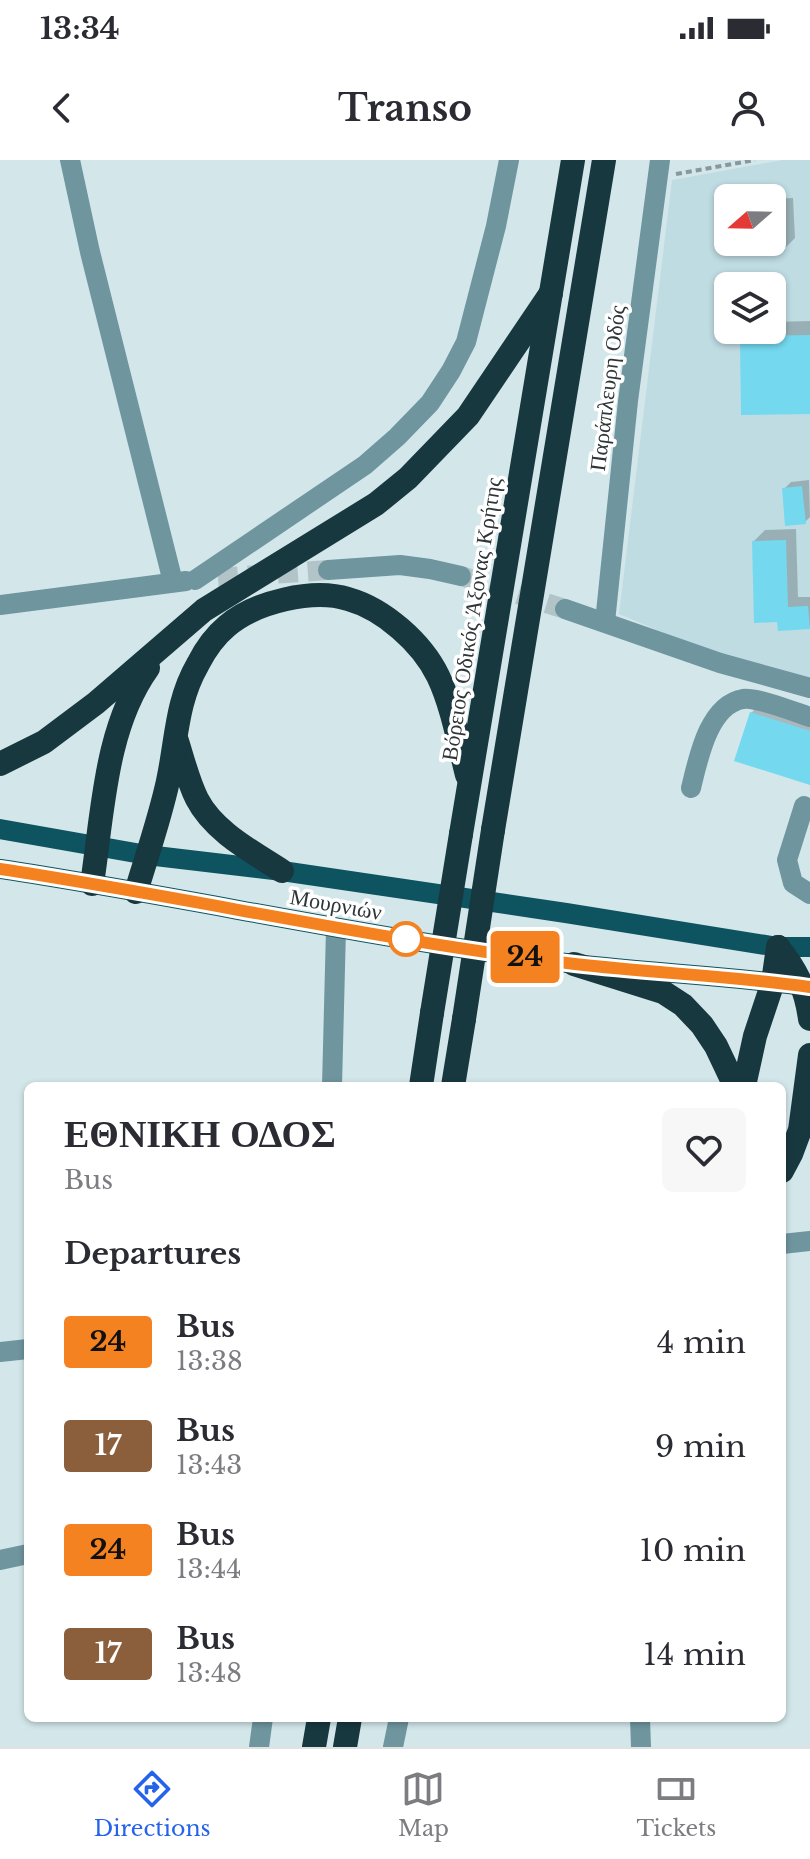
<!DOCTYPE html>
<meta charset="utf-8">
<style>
:root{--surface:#fff;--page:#f7f7f7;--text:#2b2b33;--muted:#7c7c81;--line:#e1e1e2;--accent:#2563eb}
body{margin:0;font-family:"Libre Baskerville",serif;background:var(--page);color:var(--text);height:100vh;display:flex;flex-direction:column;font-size:30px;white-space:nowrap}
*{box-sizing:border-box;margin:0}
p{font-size:26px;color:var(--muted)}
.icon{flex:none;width:44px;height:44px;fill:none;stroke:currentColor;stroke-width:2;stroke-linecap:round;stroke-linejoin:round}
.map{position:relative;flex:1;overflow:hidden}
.sheet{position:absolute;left:24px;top:922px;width:762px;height:640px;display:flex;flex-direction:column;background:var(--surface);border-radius:12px;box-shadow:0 2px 6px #0004}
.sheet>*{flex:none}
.badge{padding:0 16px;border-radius:6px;font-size:28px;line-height:52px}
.needle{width:52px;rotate:250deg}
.fabs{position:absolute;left:714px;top:24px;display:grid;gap:16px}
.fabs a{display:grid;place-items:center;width:72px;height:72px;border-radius:12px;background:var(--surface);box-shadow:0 2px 6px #0004;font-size:40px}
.map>.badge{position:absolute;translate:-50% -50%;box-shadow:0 0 0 4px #fff}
h2{padding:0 40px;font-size:30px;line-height:72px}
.round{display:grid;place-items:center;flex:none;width:84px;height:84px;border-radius:12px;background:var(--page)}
.head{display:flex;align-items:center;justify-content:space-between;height:136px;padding:0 40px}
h1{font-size:38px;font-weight:800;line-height:60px}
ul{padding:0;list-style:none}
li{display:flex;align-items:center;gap:24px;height:104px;padding:0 40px}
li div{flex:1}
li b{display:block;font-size:30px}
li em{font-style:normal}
li .badge{min-width:88px;font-weight:700;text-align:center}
.status{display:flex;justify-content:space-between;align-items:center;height:56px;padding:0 40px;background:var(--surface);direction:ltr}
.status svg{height:22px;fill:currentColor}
header{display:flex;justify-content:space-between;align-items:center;height:104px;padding:0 40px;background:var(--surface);font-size:36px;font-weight:800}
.tab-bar{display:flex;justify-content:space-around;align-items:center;height:112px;border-top:2px solid var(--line);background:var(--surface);font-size:22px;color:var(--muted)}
.tab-bar a{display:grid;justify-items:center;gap:4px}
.tab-bar .active{color:var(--accent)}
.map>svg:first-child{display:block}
</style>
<div class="status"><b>13:34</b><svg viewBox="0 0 49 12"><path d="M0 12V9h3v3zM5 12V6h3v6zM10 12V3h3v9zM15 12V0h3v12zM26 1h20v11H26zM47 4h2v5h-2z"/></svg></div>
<header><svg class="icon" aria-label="back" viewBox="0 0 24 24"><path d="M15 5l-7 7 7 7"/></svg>Transo<svg class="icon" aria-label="person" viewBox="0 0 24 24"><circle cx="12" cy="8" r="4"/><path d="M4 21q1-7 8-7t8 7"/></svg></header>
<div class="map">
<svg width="810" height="1587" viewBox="0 0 810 1587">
<rect width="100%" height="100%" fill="#d3e7eb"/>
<path fill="#bfdce3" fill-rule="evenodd" d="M782,0h28v519l-101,-27 -90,-38 53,-434zM728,38h44v44h-44zM728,126h44v44h-44z"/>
<g fill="#0003">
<polygon points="793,38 795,78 784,89 739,82 772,82 772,39"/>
<polygon points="810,161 810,252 742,177 749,170 772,170 772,162"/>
<polygon points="809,320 810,357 805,362 784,329 791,322"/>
<polygon points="796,369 798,437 810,437 810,466 780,469 754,381 765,370"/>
<polygon points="766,539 810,553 810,623 751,553"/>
</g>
<g fill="#74d8ef">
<polygon points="772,48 782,48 785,91 738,94 737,82 772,82"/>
<polygon points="810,175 810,254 741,255 740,176"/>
<polygon points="802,326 806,364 785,366 782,328"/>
<polygon points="786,380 788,447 808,446 810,469 778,471 777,462 754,463 752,381"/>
<polygon points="750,552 810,571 810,625 734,601"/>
</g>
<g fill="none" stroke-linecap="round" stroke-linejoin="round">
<g stroke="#b2c4c7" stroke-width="20" stroke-dasharray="20 10" stroke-linecap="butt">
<polyline points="461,416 565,449"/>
<polyline points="218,418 328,410"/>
</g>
<polyline stroke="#89989b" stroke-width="4" stroke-dasharray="6 4" stroke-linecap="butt" points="676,14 755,0"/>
<g stroke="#6f959f" stroke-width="20">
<polyline points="70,0 90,92 173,422"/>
<polyline points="328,410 400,405 430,409 461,416"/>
<polyline points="195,420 365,305 397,277 430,243 451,211 466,182 496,66 509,0"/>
<polyline points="0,445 186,421"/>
<polyline points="565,449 720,503 810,528"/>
<polyline points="605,462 628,241 660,0"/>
<path d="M691,628c7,-28 17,-83 52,-89 14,-2 52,13 67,18"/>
<polyline points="804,646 787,700 793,723 810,734"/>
<polyline points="332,926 336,769"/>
<polyline points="782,1084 810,1081"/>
<polyline points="0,1192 28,1189"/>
<polyline points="0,1400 28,1394"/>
<polyline points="640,1558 641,1587"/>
<polyline points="259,1587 263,1558"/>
<polyline points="393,1587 399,1558"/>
</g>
<g stroke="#0e5360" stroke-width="20">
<polyline points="0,669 147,695 282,711 566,753 778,787 810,787"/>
<path d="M0,709c192,29 382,72 575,95 78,9 157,12 235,23"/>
</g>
<g stroke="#18383f" stroke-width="24">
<path d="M177,581c6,19 11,40 20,58 17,33 56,53 85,72"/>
<polyline points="0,604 44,582 96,543 204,450 376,344 408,318 468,256 551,133"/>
<polyline points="493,670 604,0"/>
<polyline points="461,674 573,0"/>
<path d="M92,724c11,-72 13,-156 56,-216"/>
<path d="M136,732c11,-37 24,-74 32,-111 9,-42 8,-79 30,-117 7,-14 17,-28 29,-38 28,-24 86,-38 121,-27 36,10 74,44 90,77 14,29 21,68 29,99"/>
<path d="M778,787c19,24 28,42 32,72"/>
<polyline points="574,804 663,832 683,845 702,865 716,886 735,926"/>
<polyline points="421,926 432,853"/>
<polyline points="453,926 464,859"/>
<polyline points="744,926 755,876 773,822 778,787"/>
<polyline points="782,1011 791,994 800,970 810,895"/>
<polyline points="314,1587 319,1558"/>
<polyline points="345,1587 350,1558"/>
</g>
<g stroke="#18383f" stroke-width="24">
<polyline points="432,853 461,674"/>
<polyline points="464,859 493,670"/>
</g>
</g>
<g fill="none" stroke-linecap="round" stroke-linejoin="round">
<g stroke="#fff" stroke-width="18">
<path id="line" d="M0,709c192,29 382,72 575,95 78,9 157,12 235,23"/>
</g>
<use href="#line" stroke="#f58220" stroke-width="12"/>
</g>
<circle fill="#fff" stroke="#f58220" stroke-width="4" cx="406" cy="779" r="16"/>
<g text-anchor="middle" stroke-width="7" stroke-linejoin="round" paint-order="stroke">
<g font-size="22" fill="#2e3638" stroke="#fff">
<text transform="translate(607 228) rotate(-83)" y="8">Παράπλευρη Οδός</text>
<text transform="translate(471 459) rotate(-81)" y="8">Βόρειος Οδικός Άξονας Κρήτης</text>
<text transform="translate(336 744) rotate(10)" y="8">Μουρνιών</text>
</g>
</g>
</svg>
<div class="fabs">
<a><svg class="needle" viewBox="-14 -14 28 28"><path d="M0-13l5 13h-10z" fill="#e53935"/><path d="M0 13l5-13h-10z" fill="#7c7c81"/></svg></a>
<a><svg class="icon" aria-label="layers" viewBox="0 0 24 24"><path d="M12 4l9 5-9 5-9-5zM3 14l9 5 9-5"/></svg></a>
</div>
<b class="badge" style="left:525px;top:797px;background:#f58220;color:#111">24</b>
<section class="sheet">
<div class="head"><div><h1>ΕΘΝΙΚΗ ΟΔΟΣ</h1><p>Bus</p></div><a class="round"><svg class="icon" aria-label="heart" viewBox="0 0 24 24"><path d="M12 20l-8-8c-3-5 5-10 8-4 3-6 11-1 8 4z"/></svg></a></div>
<h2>Departures</h2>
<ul>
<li><span class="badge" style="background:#f58220;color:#111">24</span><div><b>Bus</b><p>13:38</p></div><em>4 min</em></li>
<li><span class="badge" style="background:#8b5e3c;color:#fff">17</span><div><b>Bus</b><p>13:43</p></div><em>9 min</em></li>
<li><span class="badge" style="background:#f58220;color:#111">24</span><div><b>Bus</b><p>13:44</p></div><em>10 min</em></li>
<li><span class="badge" style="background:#8b5e3c;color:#fff">17</span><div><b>Bus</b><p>13:48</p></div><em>14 min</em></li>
</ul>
</section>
</div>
<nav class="tab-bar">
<a class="active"><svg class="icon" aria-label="directions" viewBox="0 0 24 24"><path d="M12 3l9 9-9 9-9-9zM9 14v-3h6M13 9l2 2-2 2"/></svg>Directions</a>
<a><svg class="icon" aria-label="map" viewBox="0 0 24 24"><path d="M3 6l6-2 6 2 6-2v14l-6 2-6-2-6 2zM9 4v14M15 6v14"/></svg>Map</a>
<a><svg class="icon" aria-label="tickets" viewBox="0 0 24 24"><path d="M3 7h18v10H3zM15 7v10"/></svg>Tickets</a>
</nav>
